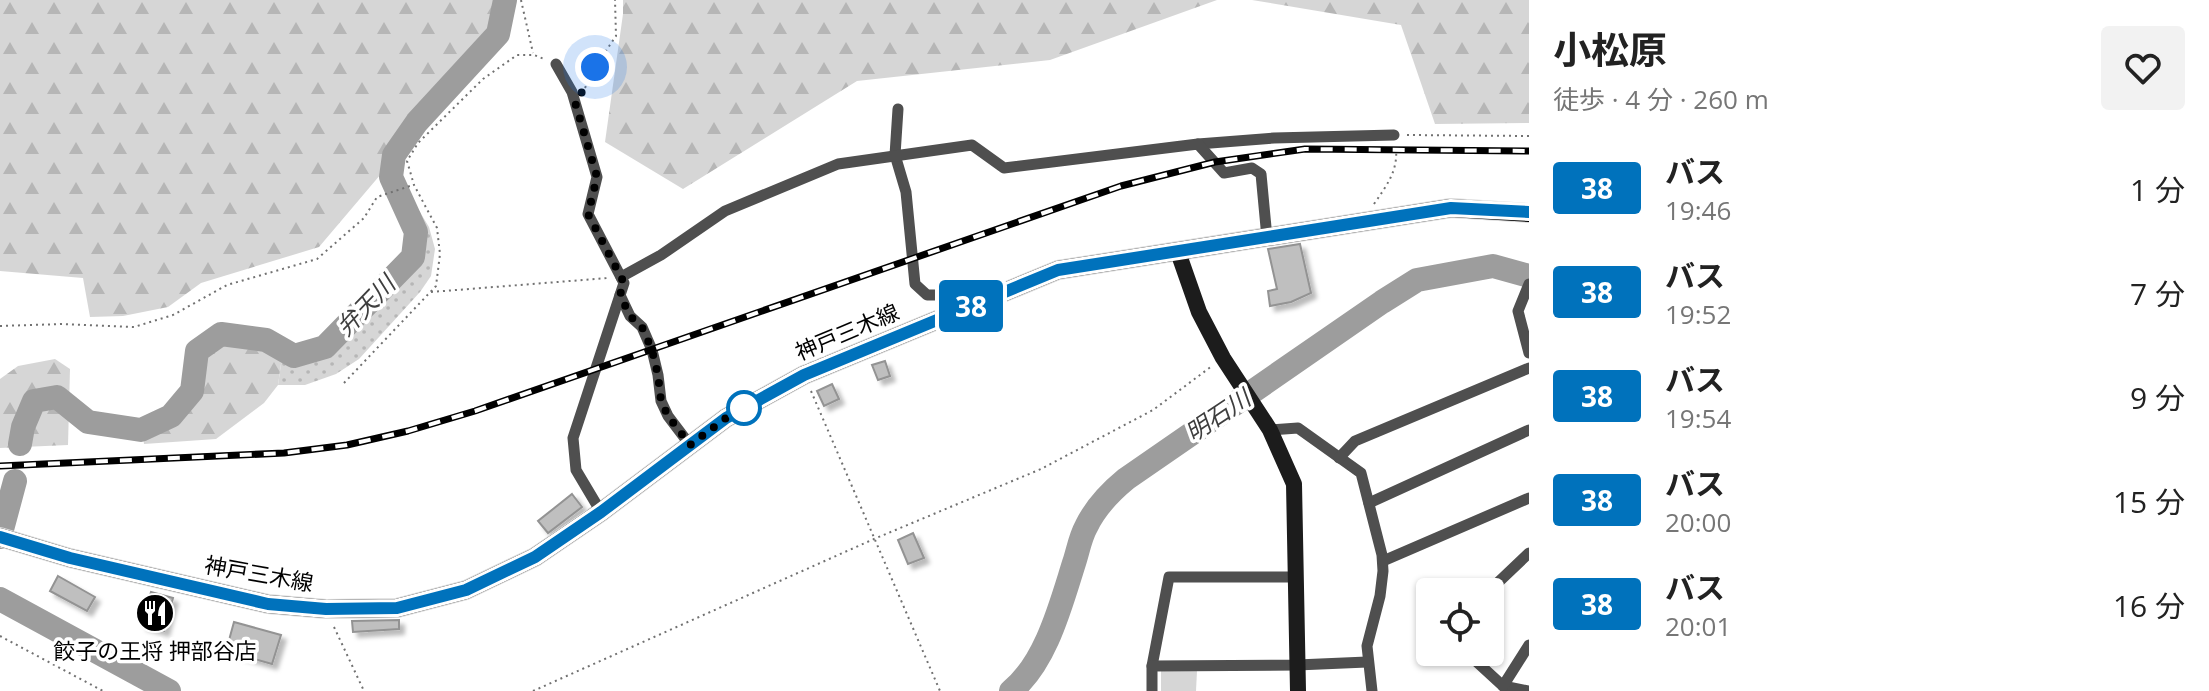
<!DOCTYPE html>
<html lang="ja">
<meta charset="utf-8">
<style>
:root{--surface:#fff;--page:#f2f2f2;--text:#222;--muted:#767676}
body{margin:0;font-family:"Open Sans","Noto Sans JP",sans-serif;background:var(--page);color:var(--text);height:100vh;display:flex;flex-direction:column;font-size:30px;white-space:nowrap}
*{box-sizing:border-box;margin:0}
p{font-size:26px;color:var(--muted)}
.icon{flex:none;width:44px;height:44px;fill:none;stroke:currentColor;stroke-width:2;stroke-linecap:round;stroke-linejoin:round}
.map{position:relative;flex:1;overflow:hidden}
.side{display:flex;flex-direction:column;background:var(--surface);width:680px}
.side>*{flex:none}
.badge{padding:0 16px;border-radius:6px;font-size:28px;line-height:52px}
.fabs{position:absolute;left:1416px;top:578px;display:grid;gap:16px}
.fabs a{display:grid;place-items:center;width:88px;height:88px;border-radius:8px;background:var(--surface);box-shadow:0 2px 6px #0004;font-size:40px}
.you{position:absolute;width:40px;height:40px;margin:-20px;border:6px solid #fff;border-radius:50%;background:#1a73e8;box-shadow:0 0 0 12px #1a73e833}
.map>.badge{position:absolute;translate:-50% -50%;box-shadow:0 0 0 4px #fff}
.round{display:grid;place-items:center;flex:none;width:84px;height:84px;border-radius:8px;background:var(--page)}
.summary{display:flex;align-items:center;justify-content:space-between;height:136px;padding:0 24px}
h1{font-size:38px;font-weight:700;line-height:60px}
ul{padding:0;list-style:none}
li{display:flex;align-items:center;gap:24px;height:104px;padding:0 24px}
li div{flex:1}
li b{display:block;font-size:30px}
li em{font-style:normal}
li .badge{min-width:88px;font-weight:700;text-align:center}
main{display:flex;flex:1;min-height:0}
.map>svg:first-child{display:block}
</style>
<main>
<div class="map">
<svg width="1529" height="691" viewBox="0 0 1529 691">
<defs>
<pattern id="grass-dots" width="8" height="8" patternUnits="userSpaceOnUse" patternTransform="scale(2)"><rect width="8" height="8" fill="#d6d6d6"/><path d="M2 2h.1M6 6h.1" fill="none" stroke="#b6b6b6" stroke-width="1.8" stroke-linecap="round"/></pattern>
<pattern id="forest-firs" width="22" height="20" patternUnits="userSpaceOnUse" patternTransform="scale(2)"><rect width="22" height="20" fill="#d6d6d6"/><path d="M5 1l3.5 6h-7zM16 11l3.5 6h-7z" fill="#b6b6b6"/></pattern>
<filter id="shadow"><feDropShadow dx="5" dy="5" stdDeviation="2" flood-color="#0004"/></filter>
</defs>
<rect width="100%" height="100%" fill="#fff"/>
<polygon fill="url(#grass-dots)" points="407,191 429,227 435,249 431,276 420,292 359,359 336,374 305,385 278,385 282,357 301,362 340,344 403,280 419,251 420,231 402,195"/>
<g fill="url(#forest-firs)">
<polygon points="0,0 504,0 476,62 319,247 201,283 168,307 123,316 90,317 83,278 0,271"/>
<polygon points="623,0 1217,0 1050,60 857,81 683,189 605,142 623,14"/>
<polygon points="1252,0 1529,0 1529,123 1435,124 1401,25"/>
<polygon points="221,341 259,343 282,357 278,385 264,403 216,439 144,444 143,436 179,421 197,391 201,360"/>
<polygon points="55,359 70,369 68,445 0,448 0,379 18,366"/>
</g>
<polygon fill="#d6d6d6" points="1161,670 1197,671 1196,691 1161,691"/>
<g fill="none" stroke-linecap="round" stroke-linejoin="round">
<g stroke="#9d9d9d" stroke-width="24">
<polyline points="20,444 23,427 34,401 57,397 88,422 141,430 171,416 192,391 197,351 221,334 266,340 294,356 325,347 413,257 416,232 391,177 394,155 417,122 498,34 505,0"/>
<polyline points="0,537 15,481"/>
<polyline points="0,599 169,691"/>
<path d="M1011,691c35,-28 50,-87 63,-128 4,-12 6,-25 12,-36 9,-19 23,-34 40,-48l256,-177 35,-22 76,-14 36,10"/>
</g>
</g>
<g fill="#bfbfbf" stroke="#939393" stroke-width="2" filter="url(#shadow)">
<polygon points="1300,244 1311,293 1291,302 1270,306 1268,291 1277,289 1268,249"/>
<polygon points="885,361 890,376 878,380 872,365"/>
<polygon points="832,384 839,399 824,406 817,391"/>
<polygon points="572,494 582,507 548,533 538,521"/>
<polygon points="913,533 924,558 908,564 898,540"/>
<polygon points="58,576 95,597 87,611 50,591"/>
<polygon points="151,592 173,598 164,631 142,625"/>
<polygon points="399,620 399,629 353,632 352,621"/>
<polygon points="234,622 281,635 272,664 226,651"/>
</g>
<g fill="none" stroke-linecap="round" stroke-linejoin="round">
<g stroke="#dbdbdb" stroke-width="20">
<polyline id="primary" points="0,537 70,558 268,604 326,609 397,608 466,590 535,557 601,512 726,418 804,375 1058,270 1451,208 1529,213"/>
</g>
<g stroke="#717171" stroke-width="2" stroke-dasharray="2 4" stroke-linecap="butt">
<polyline points="521,0 533,53"/>
<polyline points="585,88 595,67 616,36 615,0"/>
<polyline points="1407,135 1529,136"/>
<path d="M1374,204c13,-19 24,-33 22,-56"/>
<polyline points="431,292 608,278"/>
<polyline points="0,326 62,324 134,327 173,315 227,285 317,259 364,218 377,197 413,185"/>
<polyline points="344,383 436,286 440,254 437,228 414,185 407,161 418,143 483,79 517,55 534,55 544,59"/>
<polyline points="811,391 940,691"/>
<polyline points="334,627 364,691"/>
<polyline points="0,636 103,691"/>
<polyline points="533,691 874,539 1041,469 1153,410 1212,366"/>
</g>
<g stroke="#4f4f4f" stroke-width="11">
<polyline points="556,64 572,92 597,177 588,214 624,283 573,438 576,470 601,512"/>
<polyline points="898,109 895,155 906,192 915,284 927,295 947,295 983,285 990,298"/>
<polyline points="1198,144 1274,138 1394,135"/>
<polyline points="621,277 661,255 725,211 838,164 972,145 1004,168 1198,144 1224,173 1252,168 1261,174 1267,238"/>
<polyline points="1529,284 1518,311 1529,353"/>
<polyline points="620,295 630,316 642,327 652,350 658,375 661,401 668,416 690,445"/>
<polyline points="1270,430 1298,428 1361,473 1382,555 1383,571 1380,596 1367,646 1372,691"/>
<polyline points="1339,458 1355,441 1529,368"/>
<polyline points="1369,503 1529,430"/>
<polyline points="1383,561 1529,498"/>
<polyline points="1488,592 1529,553"/>
<polyline points="1466,652 1503,686 1528,691"/>
<polyline points="1152,666 1169,577 1297,577"/>
<polyline points="1503,686 1529,645"/>
<polyline points="1152,691 1152,666 1297,665 1367,662"/>
</g>
<polyline stroke="#1c1c1c" stroke-width="16" points="1178,252 1199,312 1223,358 1270,430 1294,484 1298,691"/>
<use href="#primary" stroke="#000" stroke-width="18"/>
<g stroke="#000" stroke-width="7">
<polyline id="rail" points="0,466 284,453 347,445 408,431 475,411 1121,186 1215,162 1305,149 1529,151"/>
</g>
<use href="#rail" stroke="#fff" stroke-width="4" stroke-dasharray="12" stroke-linecap="butt"/>
</g>
<g fill="none" stroke-linecap="round" stroke-linejoin="round">
<g stroke="#fff" stroke-width="18">
<polyline id="line" points="0,537 70,558 268,604 326,609 397,608 466,590 535,557 601,512 726,418 804,375 1058,270 1451,208 1529,212"/>
</g>
<use href="#line" stroke="#0072bc" stroke-width="12"/>
<polyline stroke="#000" stroke-width="8" stroke-dasharray="0 14.4" points="595,67 586,86 575,102 597,177 588,214 624,283 620,295 630,316 642,327 652,350 658,375 661,401 668,416 690,445 726,418 752,404 744,408"/>
</g>
<defs>
<g id="restaurant-disc" transform="scale(2)"><circle r="9.5" fill="#000" stroke="#fff"/><path d="M-5-6h1v4h1v-4h1v4h1v-4h1v5L-1.5 .5V6h-2V.5L-5-1ZM5-6V6H3V1.5H1.5Q1.5-4 5-6Z" fill="#fff"/></g>
</defs>
<g fill-rule="evenodd">
<use href="#restaurant-disc" x="155" y="613"/>
</g>
<circle fill="#fff" stroke="#0072bc" stroke-width="4" cx="744" cy="408" r="16"/>
<g text-anchor="middle" stroke-width="7" stroke-linejoin="round" paint-order="stroke">
<g font-size="22" fill="#000" stroke="#fff">
<text transform="translate(847 332) rotate(-23)" y="8">神戸三木線</text>
<text transform="translate(259 574) rotate(10)" y="8">神戸三木線</text>
</g>
<g font-size="22" fill="#000" stroke="#fff">
<text x="155" y="659">餃子の王将 押部谷店</text>
</g>
<g font-size="24" font-style="italic" fill="#3e3e3e" stroke="#fff">
<text transform="translate(366 306) rotate(-46)" y="8">弁天川</text>
<text transform="translate(1218 416) rotate(-34)" y="8">明石川</text>
</g>
</g>
</svg>
<div class="fabs">
<a><svg class="icon" aria-label="locate" viewBox="0 0 24 24"><circle cx="12" cy="12" r="6"/><path d="M12 2v4M12 18v4M2 12h4M18 12h4"/></svg></a>
</div>
<div class="you" style="left:595px;top:67px"></div>
<b class="badge" style="left:971px;top:306px;background:#0072bc;color:#fff">38</b>
</div>
<section class="side">
<div class="summary"><div><h1>小松原</h1><p>徒歩 · 4 分 · 260 m</p></div><a class="round"><svg class="icon" aria-label="heart" viewBox="0 0 24 24"><path d="M12 20l-8-8c-3-5 5-10 8-4 3-6 11-1 8 4z"/></svg></a></div>
<ul>
<li><span class="badge" style="background:#0072bc;color:#fff">38</span><div><b>バス</b><p>19:46</p></div><em>1 分</em></li>
<li><span class="badge" style="background:#0072bc;color:#fff">38</span><div><b>バス</b><p>19:52</p></div><em>7 分</em></li>
<li><span class="badge" style="background:#0072bc;color:#fff">38</span><div><b>バス</b><p>19:54</p></div><em>9 分</em></li>
<li><span class="badge" style="background:#0072bc;color:#fff">38</span><div><b>バス</b><p>20:00</p></div><em>15 分</em></li>
<li><span class="badge" style="background:#0072bc;color:#fff">38</span><div><b>バス</b><p>20:01</p></div><em>16 分</em></li>
</ul>
</section>
</main>
